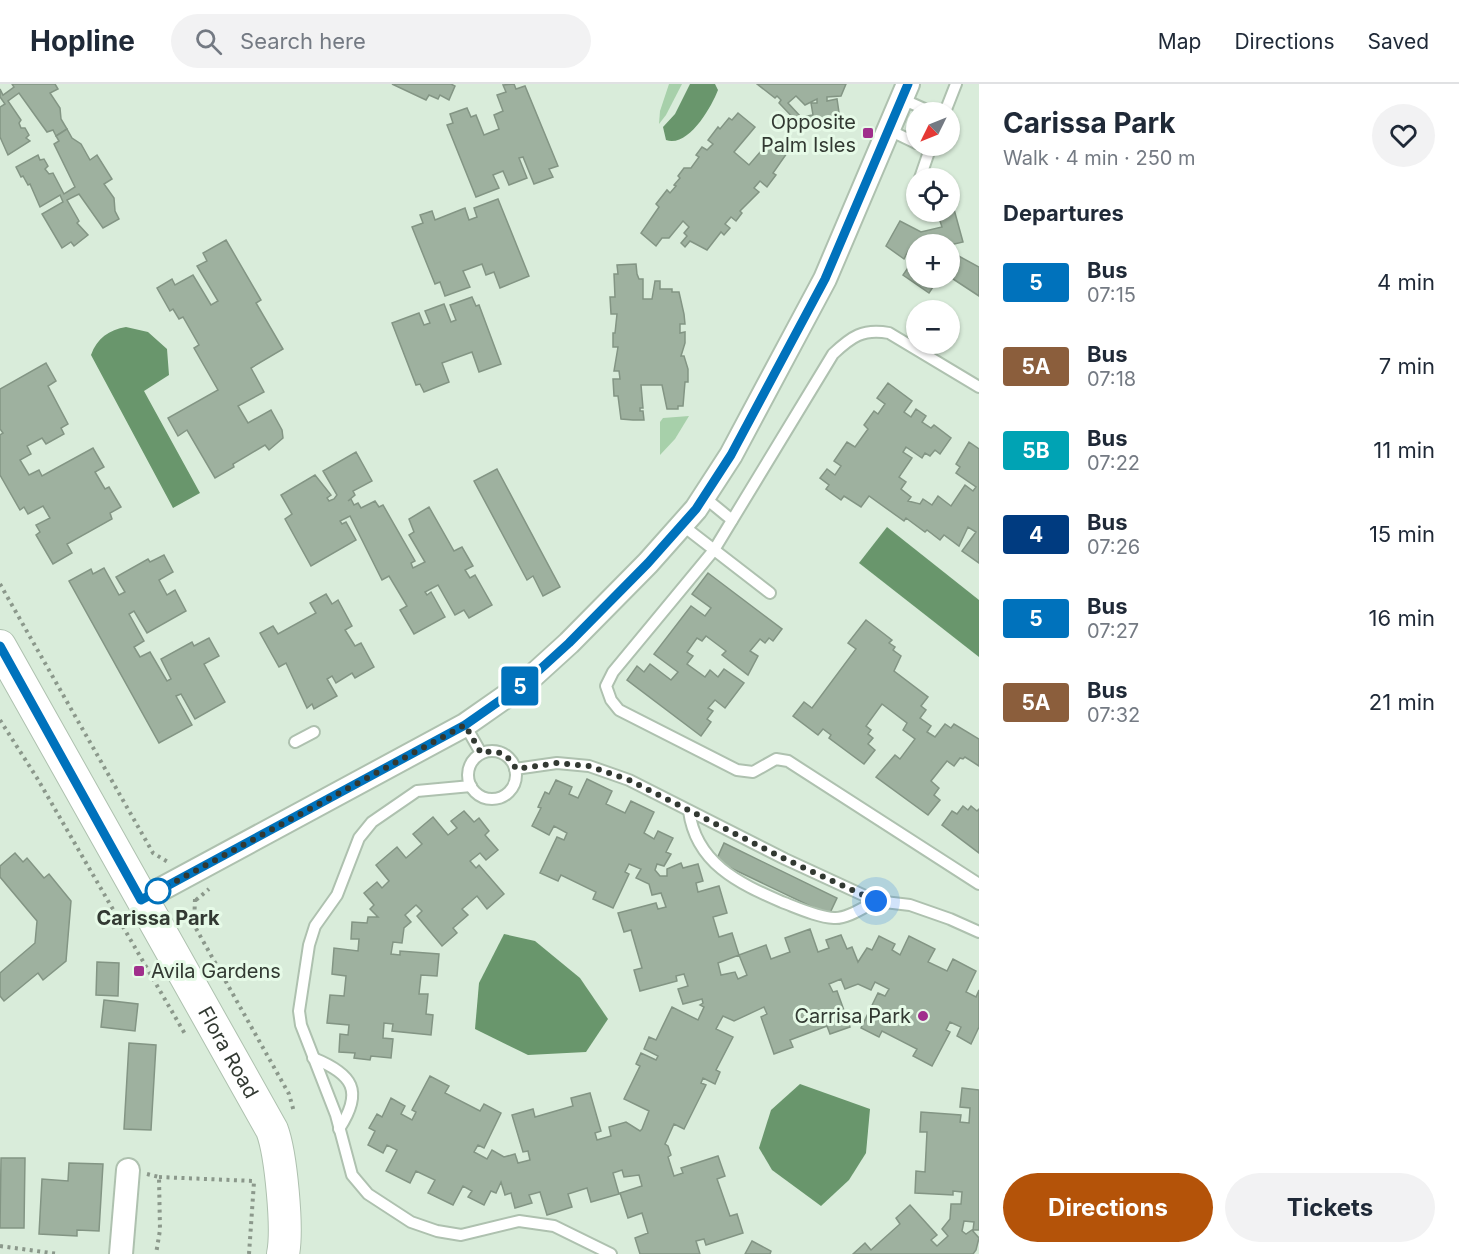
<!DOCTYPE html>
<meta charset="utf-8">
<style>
:root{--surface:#fff;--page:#f2f2f3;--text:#1f2937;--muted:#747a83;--line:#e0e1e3;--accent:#b45309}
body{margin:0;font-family:Inter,sans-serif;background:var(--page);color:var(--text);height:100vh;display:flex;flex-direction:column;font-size:22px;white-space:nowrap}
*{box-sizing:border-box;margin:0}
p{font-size:20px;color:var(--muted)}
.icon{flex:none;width:33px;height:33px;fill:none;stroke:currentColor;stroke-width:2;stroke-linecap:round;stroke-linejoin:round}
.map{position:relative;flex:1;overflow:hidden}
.details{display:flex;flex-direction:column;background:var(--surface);width:480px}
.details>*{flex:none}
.badge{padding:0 12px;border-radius:4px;font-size:21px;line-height:39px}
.needle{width:39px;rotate:227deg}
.fabs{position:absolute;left:906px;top:18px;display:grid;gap:12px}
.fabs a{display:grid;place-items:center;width:54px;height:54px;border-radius:50%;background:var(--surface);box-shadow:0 2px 4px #0004;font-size:30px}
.you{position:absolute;width:30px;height:30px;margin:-15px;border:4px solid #fff;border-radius:50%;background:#1a73e8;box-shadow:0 0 0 9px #1a73e833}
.map>.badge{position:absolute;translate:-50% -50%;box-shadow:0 0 0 3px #fff}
h2{padding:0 24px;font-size:22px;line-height:54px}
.round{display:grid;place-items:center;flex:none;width:63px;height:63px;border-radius:32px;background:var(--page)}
.head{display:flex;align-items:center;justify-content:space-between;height:102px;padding:0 24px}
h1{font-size:28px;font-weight:700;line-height:45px}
.primary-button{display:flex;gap:12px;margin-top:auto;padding:12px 24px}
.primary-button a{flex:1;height:69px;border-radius:36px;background:var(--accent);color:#fff;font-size:24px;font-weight:700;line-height:69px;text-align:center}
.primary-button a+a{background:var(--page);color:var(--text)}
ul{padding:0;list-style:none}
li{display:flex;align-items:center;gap:18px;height:84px;padding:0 24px}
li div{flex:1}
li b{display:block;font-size:22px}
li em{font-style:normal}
li .badge{min-width:66px;font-weight:700;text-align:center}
header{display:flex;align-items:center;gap:36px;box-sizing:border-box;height:84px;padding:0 30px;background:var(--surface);border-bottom:2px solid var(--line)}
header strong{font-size:28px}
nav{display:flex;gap:33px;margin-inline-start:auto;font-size:21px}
.search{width:420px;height:54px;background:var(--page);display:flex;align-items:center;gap:15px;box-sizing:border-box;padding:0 21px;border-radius:33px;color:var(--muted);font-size:22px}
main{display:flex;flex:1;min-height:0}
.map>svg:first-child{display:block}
</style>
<header>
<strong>Hopline</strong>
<div class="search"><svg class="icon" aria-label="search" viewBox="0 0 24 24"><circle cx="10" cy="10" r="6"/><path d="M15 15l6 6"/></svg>Search here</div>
<nav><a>Map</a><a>Directions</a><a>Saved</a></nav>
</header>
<main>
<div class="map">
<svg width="979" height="1170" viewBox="0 0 979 1170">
<rect width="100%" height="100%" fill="#d9ecda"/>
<g fill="#a7d0aa">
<polygon points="669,0 682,0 666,31 659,40 660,27"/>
<polygon points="689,332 675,355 660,371 660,338 663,334"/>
</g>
<g fill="#69966c">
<path d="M690,0h25l3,6c-7,18 -30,58 -52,50l-3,-13 12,-13z"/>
<path d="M126,243l22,5 19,17 2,26 -25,16 56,102 -27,15 -82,-153c6,-17 18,-25 35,-28z"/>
<polygon points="887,443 979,516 979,573 859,479"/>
<polygon points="504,850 535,857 580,894 608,935 586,968 528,971 475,945 479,899"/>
<polygon points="800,1000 870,1025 866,1069 849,1096 821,1122 772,1086 759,1064 771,1026"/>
</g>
<g fill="#9eb19f" stroke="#839584" stroke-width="1.5" fill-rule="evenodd">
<polygon points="12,0 55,0 58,5 50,9 60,24 61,35 67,45 56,52 53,46 47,48 19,9 8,17 21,36 19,39 21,44 25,44 29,51 26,54 30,57 8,71 0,53 0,23 5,20 0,13 0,5 3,11 14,3"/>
<polygon points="392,0 451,0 455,2 449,16 440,11 438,15 429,11 426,16"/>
<polygon points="514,0 516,5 525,2 558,82 549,85 553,93 534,100 523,73 519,74 527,94 509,101 503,87 493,91 499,104 476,113 447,41 453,39 450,30 467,24 471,33 476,31 484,51 499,45 494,31 503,27 497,11 506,8 503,1"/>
<path d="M757,0h89l-5,12 -14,1v4l10,-2 3,20 -41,5 -20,-21 2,-3 -4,-4 -2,2zM796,12l9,9 12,-6v4h-6l2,12 -12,2 -13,-14z"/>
<polygon points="738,29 755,43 734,68 749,81 761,67 768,61 770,63 776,56 787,69 773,89 776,91 767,103 760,97 754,104 759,108 740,127 742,129 736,137 731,133 725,140 730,144 724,151 721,148 707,166 690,157 685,163 681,159 687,152 684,149 689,143 683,137 669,154 662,154 656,162 641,149 659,123 656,120 667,106 670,109 676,102 674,101 680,94 678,92 684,84 691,84 699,73 696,71 702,63 707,66 713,60 708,56 718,43 720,45 729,34 732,36"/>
<polygon points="67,45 72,54 81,60 90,76 97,71 112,95 104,100 114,114 115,127 119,135 103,144 79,110 67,116 79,137 77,139 88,151 74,162 71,158 62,164 42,130 63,118 60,111 40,123 30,100 28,101 23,92 21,93 16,83 38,71 40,76 44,75 48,82 45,85 49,90 53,89 64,110 75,103 54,60 59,57 56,52"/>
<polygon points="498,115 529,192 500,204 494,188 486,191 482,180 463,187 470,203 445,212 440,198 435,200 412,143 423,139 420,131 432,127 435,136 465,124 469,136 477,133 474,124"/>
<polygon points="952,118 963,158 950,161 916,160 916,168 908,167 904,175 886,162 900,137 921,148 942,143 937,128 950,128 950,119"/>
<polygon points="226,156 261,216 256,219 283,265 251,284 264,308 238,322 248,339 271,326 282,346 283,354 269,366 265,361 233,380 234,383 215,394 187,346 178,352 168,334 218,306 194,264 199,261 183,233 179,235 173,225 170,227 157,204 172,195 175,201 193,191 211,221 218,217 197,182 207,177 203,169"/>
<polygon points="950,170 955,170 979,183 979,212 950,193"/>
<polygon points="916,172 916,194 939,194 929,209 903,191"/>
<polygon points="636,180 637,190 639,195 643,195 643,215 652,215 655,197 660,197 660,205 672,205 672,208 679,208 684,230 685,240 680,240 680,249 685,248 685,259 681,272 684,272 688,285 688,298 685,298 683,322 678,322 678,325 667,325 662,301 641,301 643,324 640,324 640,327 643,327 644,336 633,336 621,335 618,312 614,312 613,295 620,295 619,287 614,287 618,263 613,263 613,249 615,249 617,230 611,230 610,213 615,213 614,190 618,190 617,181"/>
<polygon points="472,213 476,222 479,221 501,280 479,288 472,268 442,279 449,298 424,308 420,300 416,301 392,239 419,229 424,241 430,239 425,227 444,220 451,238 456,236 450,221"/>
<polygon points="46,279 56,297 48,302 68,340 61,344 64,350 46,360 42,354 27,362 31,370 20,376 29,391 39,386 42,392 93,364 104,383 95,388 105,405 109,403 121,423 110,429 112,435 67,460 72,469 53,480 36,451 40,448 36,441 50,434 43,422 28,430 24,423 20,426 0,391 0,351 3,349 0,345 0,305"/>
<polygon points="888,299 912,317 904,328 911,333 916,325 926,332 922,338 931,344 934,341 951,354 940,370 935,366 930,372 925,369 922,374 906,363 903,368 912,374 899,393 906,398 901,405 911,413 908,417 920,420 923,415 932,421 938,412 951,422 965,401 973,407 976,403 956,389 960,383 956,380 969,358 979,365 979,479 962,467 976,448 968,443 959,462 944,451 940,456 927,446 925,448 906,434 904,437 869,412 861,423 844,412 841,416 826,405 829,401 820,394 827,385 835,391 841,382 834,377 847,358 855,363 868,345 864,341 874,327 878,330 885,320 877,314"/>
<polygon points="356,368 372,397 353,407 355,411 348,417 351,415 354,421 358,419 361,424 375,417 379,423 383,421 415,477 411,479 413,484 425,478 409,451 414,448 409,435 429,423 454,467 462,463 473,482 465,486 470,494 475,491 492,521 469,534 464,526 455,531 438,501 425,508 427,511 431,508 445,533 414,550 400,526 407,522 389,492 382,496 350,432 340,437 342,440 346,438 356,456 311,482 285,435 292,430 281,411 315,391 331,411 327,414 329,417 334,415 337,411 323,387"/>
<polygon points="497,385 560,503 543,512 533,492 527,496 474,397"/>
<polygon points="164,471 173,488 159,496 167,511 175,506 186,527 147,549 134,527 129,530 144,557 134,563 140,573 150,568 167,597 171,595 161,575 192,558 194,562 209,554 219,572 204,580 225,618 195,635 181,610 176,612 192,641 159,659 69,497 91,485 93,490 104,484 119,511 125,508 116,493 148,475 150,478"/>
<polygon points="708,489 782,545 773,557 769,554 765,559 760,555 750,567 758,572 748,591 722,571 726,567 706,552 702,557 697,554 687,568 693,572 687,580 705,593 710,586 718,593 724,585 744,599 725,624 715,616 708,624 713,627 707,635 711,638 701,652 627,596 637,582 644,588 650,580 671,596 678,588 654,570 691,522 705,532 711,524 692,510"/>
<polygon points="326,510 332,520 338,516 352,542 345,546 355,562 361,559 374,583 355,594 352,589 336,599 332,592 327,595 337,612 314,625 312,620 307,624 286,579 279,583 260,549 273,542 278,550 316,529 310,519"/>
<polygon points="866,536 892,556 889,559 895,563 893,566 901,572 894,587 928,613 921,622 926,626 920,634 931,642 927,648 935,653 945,640 951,644 954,640 979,655 979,682 965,673 963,675 960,674 954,682 947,677 931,697 939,704 934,711 940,716 928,731 876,693 895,671 900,675 915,655 903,646 907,639 882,620 866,642 871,646 868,650 873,654 868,660 875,666 864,680 829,654 831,651 823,645 818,651 793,632 804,618 812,624 856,565 848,559"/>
<polygon points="587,695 612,707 606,720 625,729 631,717 654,728 644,749 654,755 658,747 673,754 666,768 671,770 664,782 657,780 655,786 660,792 667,792 667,785 681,779 683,784 698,780 703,797 696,799 698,808 719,802 727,829 713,833 719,853 732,849 739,871 718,879 721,891 735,888 738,895 747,891 739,871 766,861 771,875 790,868 785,854 810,845 818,868 829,864 826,856 841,851 847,865 852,863 858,878 867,864 872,866 879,852 895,860 892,866 900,871 909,852 935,865 928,878 947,887 953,875 976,887 966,908 976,913 979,906 979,943 971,960 957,952 961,943 950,938 946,946 950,948 932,982 913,972 917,965 882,947 879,953 861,944 878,909 885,912 889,905 875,898 871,906 858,900 845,905 841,895 829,900 833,908 837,907 850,943 830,950 827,942 790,956 793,963 774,970 761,933 767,930 764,923 734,937 723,932 716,945 733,953 716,986 720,988 715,1000 703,994 701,999 706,1001 684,1045 674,1040 665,1060 668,1062 671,1071 668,1073 674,1092 683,1089 681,1084 718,1072 725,1092 717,1095 730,1132 737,1130 743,1149 706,1161 704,1155 696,1157 700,1170 640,1170 635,1154 648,1149 642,1129 628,1134 620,1109 642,1102 639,1091 624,1093 622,1086 613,1089 619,1110 591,1118 587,1104 568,1110 572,1123 547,1131 540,1108 529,1111 532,1119 515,1124 511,1109 505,1111 501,1098 496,1109 491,1107 484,1121 468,1113 472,1107 463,1102 453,1121 428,1109 435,1096 416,1087 410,1099 386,1087 397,1066 387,1061 383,1069 368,1061 375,1047 369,1044 377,1030 382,1033 391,1014 405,1022 401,1030 412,1036 416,1028 412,1026 430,992 449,1002 445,1009 480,1027 484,1020 501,1029 484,1064 478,1061 474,1068 487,1075 492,1066 504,1073 515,1070 518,1079 530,1076 528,1067 523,1068 512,1031 533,1025 535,1033 573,1022 571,1014 590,1009 601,1047 595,1049 597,1056 611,1052 609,1043 626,1038 640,1047 642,1045 649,1027 624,1015 640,982 636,980 641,969 656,976 658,972 644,965 649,953 656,956 672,923 698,936 704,923 700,921 703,919 702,915 683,920 678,905 688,902 684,890 676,892 677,897 640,907 634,886 642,884 631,846 624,848 618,829 656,819 658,825 666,823 661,809 652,811 649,800 636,794 641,785 629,780 625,788 629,790 613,824 593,815 596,808 561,791 558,797 540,789 557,753 564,756 567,749 554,742 549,751 532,742 541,724 538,723 545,708 549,710 556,696 572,703 569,710 578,714"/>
<polygon points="963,722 968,726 971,722 977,727 979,725 979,769 942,741 952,727 957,730"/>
<polygon points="464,727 474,738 479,734 489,747 485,751 498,766 486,776 480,769 470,777 476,784 479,781 504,810 487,825 477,812 462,825 468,831 453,844 457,849 442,862 417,832 422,827 416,821 405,831 411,838 404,844 402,859 393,858 391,870 400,871 400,867 439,870 437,892 421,891 419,910 428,910 426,930 433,931 431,951 392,947 393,940 384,939 383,954 393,955 391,974 371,972 370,976 354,974 355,969 339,968 340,950 348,951 349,941 327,939 330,911 344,912 346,892 332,890 334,864 358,867 359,855 351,855 352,838 367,839 368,833 378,833 370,825 374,821 364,809 377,798 382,804 389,797 376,781 397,763 406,774 422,760 413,750 433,733 448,751 457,744 451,737"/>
<polygon points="724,759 837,814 829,831 716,777"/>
<polygon points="15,769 23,778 27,774 44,794 49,790 71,817 66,877 43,896 38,889 4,917 0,912 0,889 35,859 37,837 0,793 0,782"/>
<polygon points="97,878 119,879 118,912 96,911"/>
<polygon points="104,916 138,920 135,947 101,943"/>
<polygon points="129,959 156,961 151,1046 124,1045"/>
<polygon points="962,1004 979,1006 979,1146 973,1146 974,1138 964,1137 962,1147 966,1150 972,1146 979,1154 976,1166 973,1170 853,1170 865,1159 871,1166 900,1140 896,1134 910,1121 937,1151 931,1156 937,1162 948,1152 942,1145 950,1135 951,1120 961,1120 962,1108 953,1107 953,1111 915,1109 916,1087 925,1088 927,1048 920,1048 921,1028 961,1031 960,1038 969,1039 970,1024 960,1023"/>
<polygon points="1,1074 25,1074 24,1144 0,1144"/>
<polygon points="69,1079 103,1080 99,1147 77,1146 77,1152 39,1150 42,1095 68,1097"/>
<polygon points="752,1157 771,1167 770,1170 745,1170"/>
</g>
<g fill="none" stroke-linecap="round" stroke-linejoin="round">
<g stroke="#aec1af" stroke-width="14">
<g id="lane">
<polyline points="902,15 931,28"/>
<polyline points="945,28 956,0"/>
<polyline points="889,46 916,59"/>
<polyline points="920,94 931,62"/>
<path d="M979,303l-90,-54c-26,-5 -38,4 -56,21l-119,196 -101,122 -7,14 5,14 8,10 118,60 16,2 23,-13 12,2 191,123"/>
<polyline points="704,413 732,436"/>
<polyline points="682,441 770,509"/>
<polyline points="465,641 481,669"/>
<polyline points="295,658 314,648"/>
<circle cx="492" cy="691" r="24"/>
<polyline points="515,685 557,679 589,682 629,696 785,775 876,817 910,821 950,835 979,848"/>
<polyline points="471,702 417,707 372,738 359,754 337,811 315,842 309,861 299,927 301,941 336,1031 352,1091 368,1110 411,1138 437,1147 461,1151 519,1137 554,1142 611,1170"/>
<path d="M689,727c7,52 49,72 93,91 16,6 35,15 52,16 13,1 30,-11 42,-17"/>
<path d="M313,974c40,16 51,33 26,71"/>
</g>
</g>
<g stroke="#aec1af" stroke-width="26">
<g id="street">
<polyline points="141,816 465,641 525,599 569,559 648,479 696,425 731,371 825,195 908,0"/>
<polyline points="121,1170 128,1086"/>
</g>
</g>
<g stroke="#aec1af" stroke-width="34">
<g id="secondary">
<path id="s1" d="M0,562l272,484c9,24 16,99 11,124"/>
</g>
</g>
<g stroke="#8b988b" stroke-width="4" stroke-dasharray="3 4.5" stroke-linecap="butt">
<polyline points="0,500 153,769 168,778"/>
<polyline points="0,636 37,694 185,950"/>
<polyline points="195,815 194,841 289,1010 294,1028"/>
<polyline points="196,816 209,805"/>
<polyline points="147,1090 159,1093 160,1146 156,1170"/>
<polyline points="159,1093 254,1097"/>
<polyline points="0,1162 58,1170"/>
<polyline points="249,1170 254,1098"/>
</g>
<use href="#lane" stroke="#fff" stroke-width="10"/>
<use href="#street" stroke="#fff" stroke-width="22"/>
<use href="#secondary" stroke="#fff" stroke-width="32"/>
</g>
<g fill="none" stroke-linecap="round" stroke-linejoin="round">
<g stroke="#fff" stroke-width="14">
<polyline id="line" points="0,562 141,816 465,641 525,599 569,559 648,479 696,425 731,371 825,195 908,0"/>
</g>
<use href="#line" stroke="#0072bc" stroke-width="9"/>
<path stroke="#323932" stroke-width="6" stroke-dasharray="0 10.8" d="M158,807l307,-166 16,28c17,-4 27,1 35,16l41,-6 32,3 40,14 156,79 91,42"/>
</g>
<g fill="#a02f8c" stroke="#e6fae7" stroke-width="2">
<rect x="862" y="43" width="12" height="12" rx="3"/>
<rect x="133" y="881" width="12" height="12" rx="3"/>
<circle cx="923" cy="932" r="6"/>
</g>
<circle fill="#fff" stroke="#0072bc" stroke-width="3" cx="158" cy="807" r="12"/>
<g text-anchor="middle" stroke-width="6" stroke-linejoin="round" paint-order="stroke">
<g font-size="20" fill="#323932" stroke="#e6fae7" text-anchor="end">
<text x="856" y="45">Opposite<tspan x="856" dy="23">Palm Isles</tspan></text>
<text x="151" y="894" text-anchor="start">Avila Gardens</text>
<text x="911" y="939">Carrisa Park</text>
</g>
<g font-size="20" font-weight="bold" fill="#323932" stroke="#e6fae7">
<text x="158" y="841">Carissa Park</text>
</g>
<g font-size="20" fill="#323932" stroke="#e6fae7">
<text dy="7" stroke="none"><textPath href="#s1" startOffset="466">Flora Road</textPath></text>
</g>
</g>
</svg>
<div class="fabs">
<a><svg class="needle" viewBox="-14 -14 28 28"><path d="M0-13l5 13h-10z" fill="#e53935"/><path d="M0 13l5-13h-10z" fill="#747a83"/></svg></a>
<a><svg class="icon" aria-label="locate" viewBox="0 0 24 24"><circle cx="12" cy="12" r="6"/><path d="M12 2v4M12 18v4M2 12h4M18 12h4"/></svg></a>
<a>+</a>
<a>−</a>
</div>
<div class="you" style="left:876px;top:817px"></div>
<b class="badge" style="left:520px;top:602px;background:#0072bc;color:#fff">5</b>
</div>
<section class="details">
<div class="head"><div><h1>Carissa Park</h1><p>Walk · 4 min · 250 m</p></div><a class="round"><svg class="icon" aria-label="heart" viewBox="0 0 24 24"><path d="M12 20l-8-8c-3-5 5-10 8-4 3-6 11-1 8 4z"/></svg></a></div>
<h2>Departures</h2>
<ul>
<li><span class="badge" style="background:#0072bc;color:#fff">5</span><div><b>Bus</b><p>07:15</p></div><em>4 min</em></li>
<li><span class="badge" style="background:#8b5e3c;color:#fff">5A</span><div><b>Bus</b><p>07:18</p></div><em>7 min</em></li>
<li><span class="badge" style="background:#00a3b4;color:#fff">5B</span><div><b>Bus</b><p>07:22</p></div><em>11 min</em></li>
<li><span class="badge" style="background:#003b80;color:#fff">4</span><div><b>Bus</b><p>07:26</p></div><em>15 min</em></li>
<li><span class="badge" style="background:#0072bc;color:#fff">5</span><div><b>Bus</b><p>07:27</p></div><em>16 min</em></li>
<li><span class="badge" style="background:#8b5e3c;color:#fff">5A</span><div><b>Bus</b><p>07:32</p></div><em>21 min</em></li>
</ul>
<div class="primary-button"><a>Directions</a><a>Tickets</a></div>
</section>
</main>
